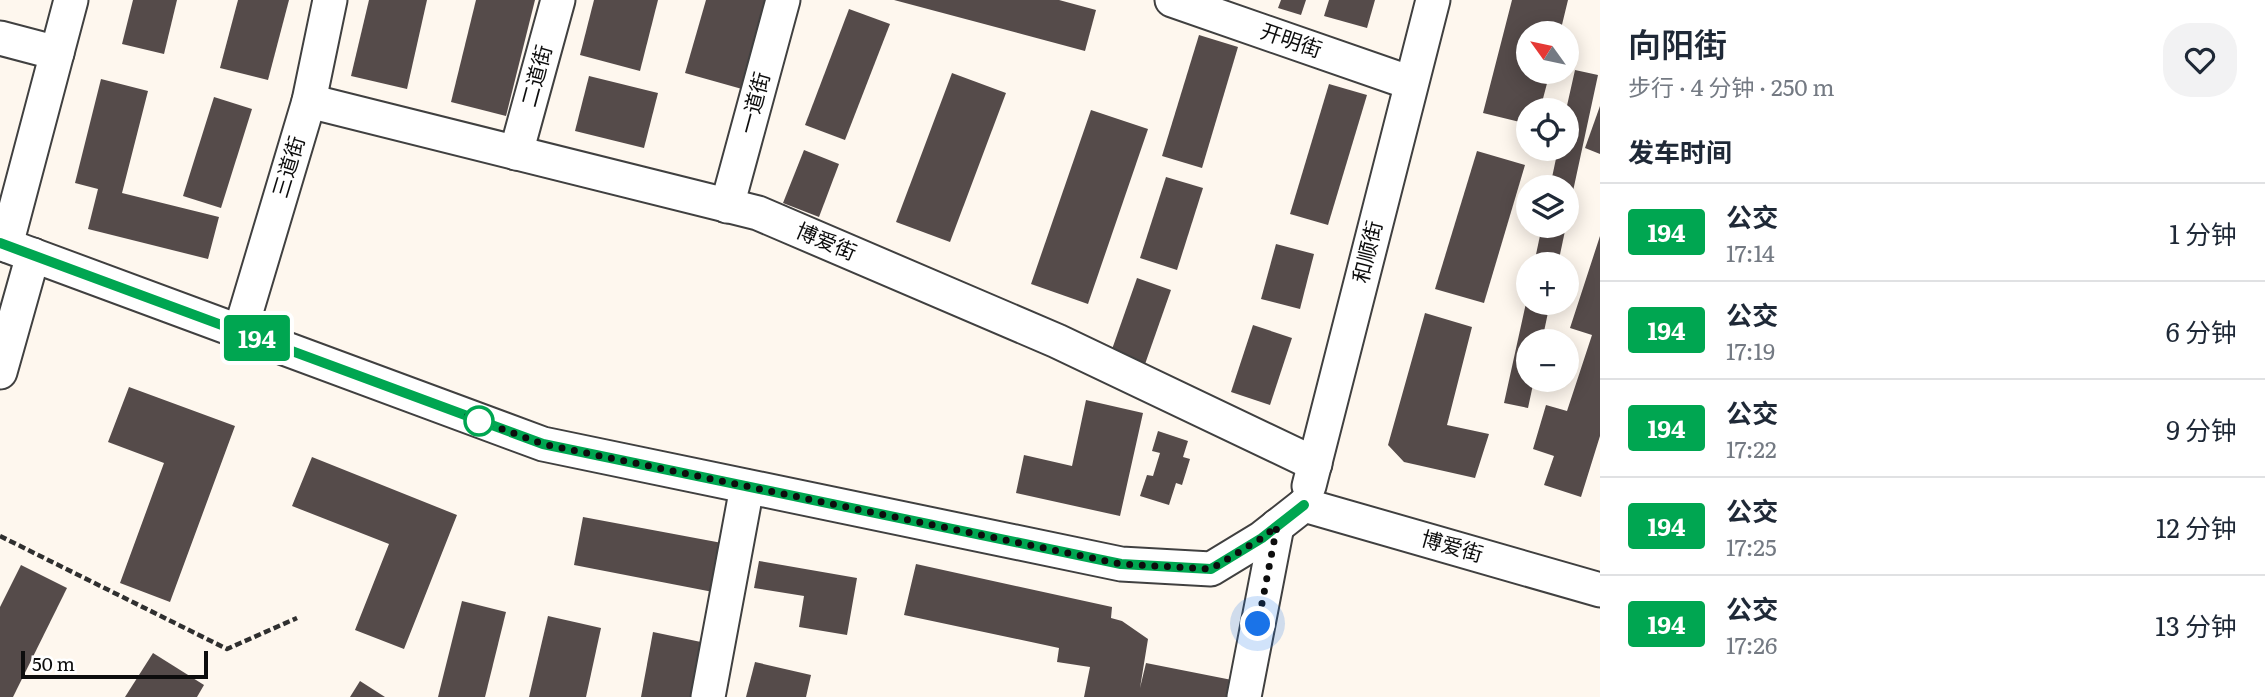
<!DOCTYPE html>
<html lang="zh">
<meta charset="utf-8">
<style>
:root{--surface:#fff;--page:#f2f2f3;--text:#1f2937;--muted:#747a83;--line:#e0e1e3}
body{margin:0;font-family:Literata,"Noto Sans SC",serif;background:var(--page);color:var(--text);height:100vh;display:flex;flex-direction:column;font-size:26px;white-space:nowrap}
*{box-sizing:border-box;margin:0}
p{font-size:23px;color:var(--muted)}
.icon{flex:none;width:38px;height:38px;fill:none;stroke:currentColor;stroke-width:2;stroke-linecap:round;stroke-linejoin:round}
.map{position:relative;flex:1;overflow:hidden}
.details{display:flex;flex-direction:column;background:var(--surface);width:665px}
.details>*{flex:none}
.badge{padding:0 14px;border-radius:5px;font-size:24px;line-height:46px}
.needle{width:46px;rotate:303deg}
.buttons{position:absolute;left:1516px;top:21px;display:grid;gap:14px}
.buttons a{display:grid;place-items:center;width:63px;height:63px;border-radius:50%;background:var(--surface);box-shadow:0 4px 18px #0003;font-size:35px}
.scale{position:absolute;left:21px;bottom:18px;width:187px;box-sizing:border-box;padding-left:7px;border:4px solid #0d0d0d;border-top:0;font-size:19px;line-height:24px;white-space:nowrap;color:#0d0d0d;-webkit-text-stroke:5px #fff;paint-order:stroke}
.you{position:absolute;width:35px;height:35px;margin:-18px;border:5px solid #fff;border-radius:50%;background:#1a73e8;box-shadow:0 0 0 10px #1a73e833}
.map>.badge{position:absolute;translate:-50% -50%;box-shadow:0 0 0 4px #fff}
h2{padding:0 28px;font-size:26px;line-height:63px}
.round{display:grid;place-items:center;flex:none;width:74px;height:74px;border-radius:28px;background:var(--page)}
.summary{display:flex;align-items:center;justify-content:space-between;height:119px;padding:0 28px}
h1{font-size:33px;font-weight:600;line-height:52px}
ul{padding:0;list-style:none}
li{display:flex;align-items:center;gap:21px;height:98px;padding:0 28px;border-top:2px solid var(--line)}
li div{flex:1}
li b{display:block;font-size:26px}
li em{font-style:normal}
li .badge{min-width:77px;font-weight:700;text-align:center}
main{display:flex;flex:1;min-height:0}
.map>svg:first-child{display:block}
</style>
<main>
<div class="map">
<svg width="1600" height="697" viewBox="0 0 1600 697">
<rect width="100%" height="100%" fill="#fef7ee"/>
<g fill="#554b4a">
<polygon points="133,0 177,0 164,54 122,44"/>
<polygon points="238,0 289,0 268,80 220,68"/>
<polygon points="369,0 427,0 407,89 351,76"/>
<polygon points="476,0 535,0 506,116 451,102"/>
<polygon points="594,0 658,0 640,71 580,55"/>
<polygon points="706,0 767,0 742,89 685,73"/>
<polygon points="894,0 1059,0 1096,10 1085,51"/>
<polygon points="1281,0 1306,0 1301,15 1278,8"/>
<polygon points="1329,0 1375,0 1367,28 1324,16"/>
<polygon points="1512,0 1568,0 1560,33 1528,33 1528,72 1550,72 1540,110 1528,110 1528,124 1483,113"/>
<polygon points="849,9 890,24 845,140 805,125"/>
<polygon points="1199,35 1238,47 1202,168 1162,156"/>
<polygon points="1575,70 1598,75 1567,219 1566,187 1550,187 1558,149 1566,149 1566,110"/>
<polygon points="952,73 1006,93 950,242 896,222"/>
<polygon points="589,76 658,93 644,148 575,131"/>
<polygon points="101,79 148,91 122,193 219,217 208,259 88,229 98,189 75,183"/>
<polygon points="1329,84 1367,95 1328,225 1290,214"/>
<polygon points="214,97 252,109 221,208 183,196"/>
<polygon points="1600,106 1600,154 1585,148"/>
<polygon points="1091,110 1148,129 1088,304 1031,284"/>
<polygon points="804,150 839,164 819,217 783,203"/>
<polygon points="1477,151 1525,165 1484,303 1435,289"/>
<polygon points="1166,177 1203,188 1177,270 1140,258"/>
<polygon points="1542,226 1566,226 1558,264 1534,264"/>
<polygon points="1600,236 1600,436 1581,497 1544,485 1554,456 1533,449 1546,405 1567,411 1592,335 1570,328"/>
<polygon points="1276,244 1314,254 1300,309 1261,299"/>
<polygon points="1137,278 1171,290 1144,367 1110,355"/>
<polygon points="1526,303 1550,303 1542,341 1528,341 1528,380 1534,380 1528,408 1504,403"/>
<polygon points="1425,313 1472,327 1447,425 1489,434 1475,478 1404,462 1388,445"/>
<polygon points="1253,325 1292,338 1270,405 1231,392"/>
<polygon points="129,387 235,426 170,602 120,583 164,463 108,442"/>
<polygon points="1086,400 1143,413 1120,516 1016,493 1024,455 1072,466"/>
<polygon points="1158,431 1188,441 1183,457 1190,459 1182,485 1176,483 1169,505 1140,496 1147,475 1153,476 1160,453 1152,451"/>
<polygon points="312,457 457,515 404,649 355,630 389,544 292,506"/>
<polygon points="583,517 722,543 713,592 574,565"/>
<polygon points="759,561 857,578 847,635 799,627 804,596 754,588"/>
<polygon points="916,564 1112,607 1111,618 1122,621 1148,639 1140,688 1146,663 1237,681 1234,697 1084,697 1090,667 1057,662 1059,648 904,615"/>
<polygon points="21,565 67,588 13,697 0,697 0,607"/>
<polygon points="462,601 506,612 485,697 438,697"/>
<polygon points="548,616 601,628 586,697 529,697"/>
<polygon points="653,632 701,642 691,697 641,697"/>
<polygon points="153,653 204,685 197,697 125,697"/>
<polygon points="755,662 811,675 806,697 746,697"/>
<polygon points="360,681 385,697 350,697"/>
</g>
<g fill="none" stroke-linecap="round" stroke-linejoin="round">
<g stroke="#404040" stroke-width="37">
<g id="minor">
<polyline points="1172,0 1411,83"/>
<polyline points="0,38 57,53"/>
<polyline points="309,101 758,213 1057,341 1315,464"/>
<polyline points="516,153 558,0"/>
<polyline points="727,206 783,0"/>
<polyline points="0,243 543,444 1121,564 1211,569 1262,538 1304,505"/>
<polyline points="6,245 71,0"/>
<polyline points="240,332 309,101 330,0"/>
<polyline points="0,372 33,255"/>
<polyline points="1309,486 1433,0"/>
<polyline points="1304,505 1600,590"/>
<polyline points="708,697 747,487"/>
<polyline points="1244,697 1277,526"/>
</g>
</g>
<polyline stroke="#2f2f2f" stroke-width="4.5" stroke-dasharray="7 3.5" stroke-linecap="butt" points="0,536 227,649 297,618"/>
<use href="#minor" stroke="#fff" stroke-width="33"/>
</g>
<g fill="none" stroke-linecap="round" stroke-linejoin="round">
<g stroke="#fff" stroke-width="16">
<polyline id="line" points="0,243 543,444 1121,564 1211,569 1262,538 1304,505"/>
</g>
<use href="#line" stroke="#00a651" stroke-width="10"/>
<polyline stroke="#0d0d0d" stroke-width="7" stroke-dasharray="0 12.6" points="479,421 467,416 543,444 1121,564 1211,569 1262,538 1277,526 1258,624"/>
</g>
<circle fill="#fff" stroke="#00a651" stroke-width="3.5" cx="479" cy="421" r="14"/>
<g text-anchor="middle" stroke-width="7" stroke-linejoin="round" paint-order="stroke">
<g font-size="21" fill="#0d0d0d" stroke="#fff">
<text transform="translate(1291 41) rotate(19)" y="7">开明街</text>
<text transform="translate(537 76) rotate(-75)" y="7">二道街</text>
<text transform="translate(755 103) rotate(-75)" y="7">一道街</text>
<text transform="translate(289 167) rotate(-73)" y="7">三道街</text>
<text transform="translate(826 242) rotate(23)" y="7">博爱街</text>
<text transform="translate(1368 252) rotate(-76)" y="7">和顺街</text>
<text transform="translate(1452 547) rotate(16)" y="7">博爱街</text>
</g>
</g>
</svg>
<div class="buttons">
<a><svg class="needle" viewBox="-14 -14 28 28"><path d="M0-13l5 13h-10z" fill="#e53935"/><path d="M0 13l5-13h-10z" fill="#747a83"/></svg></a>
<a><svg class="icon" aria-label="locate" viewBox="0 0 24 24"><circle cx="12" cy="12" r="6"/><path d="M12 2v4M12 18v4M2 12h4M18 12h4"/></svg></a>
<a><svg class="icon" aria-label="layers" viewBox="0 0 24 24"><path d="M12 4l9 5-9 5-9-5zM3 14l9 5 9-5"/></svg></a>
<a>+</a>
<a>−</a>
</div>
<div class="scale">50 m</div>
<div class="you" style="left:1258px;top:624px"></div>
<b class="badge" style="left:257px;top:338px;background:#00a651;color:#fff">194</b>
</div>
<section class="details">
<div class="summary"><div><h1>向阳街</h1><p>步行 · 4 分钟 · 250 m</p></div><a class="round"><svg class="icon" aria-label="heart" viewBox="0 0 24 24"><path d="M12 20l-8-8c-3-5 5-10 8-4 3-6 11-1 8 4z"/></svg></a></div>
<h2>发车时间</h2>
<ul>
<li><span class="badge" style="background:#00a651;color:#fff">194</span><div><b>公交</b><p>17:14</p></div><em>1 分钟</em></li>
<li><span class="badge" style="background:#00a651;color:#fff">194</span><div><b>公交</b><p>17:19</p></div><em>6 分钟</em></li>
<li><span class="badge" style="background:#00a651;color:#fff">194</span><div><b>公交</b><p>17:22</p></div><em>9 分钟</em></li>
<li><span class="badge" style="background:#00a651;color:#fff">194</span><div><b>公交</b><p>17:25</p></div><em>12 分钟</em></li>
<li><span class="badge" style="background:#00a651;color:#fff">194</span><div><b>公交</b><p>17:26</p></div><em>13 分钟</em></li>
</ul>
</section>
</main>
